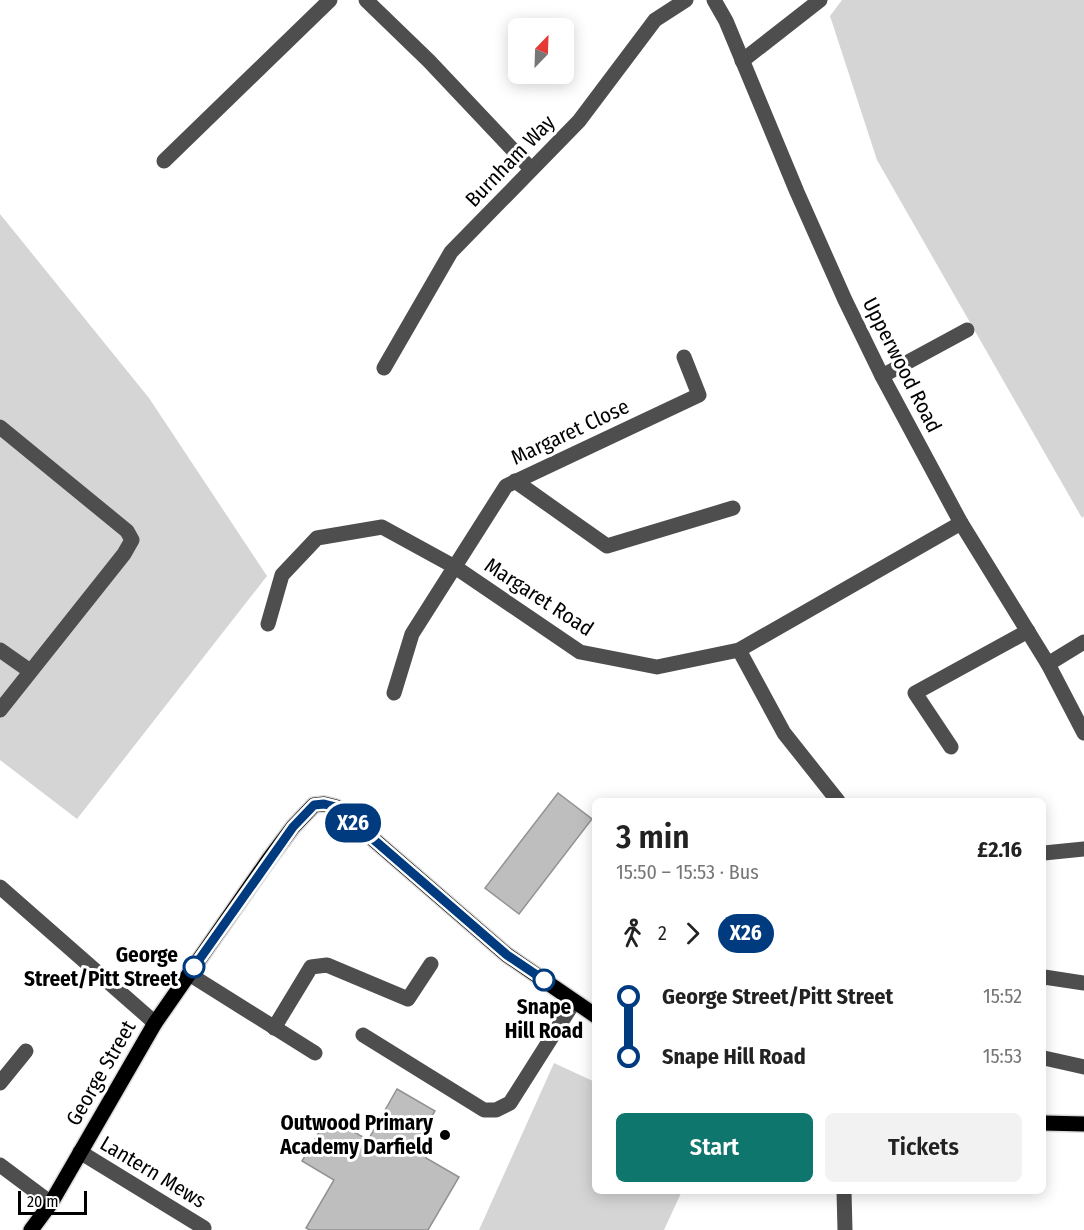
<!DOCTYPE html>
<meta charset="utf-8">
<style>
:root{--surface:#fff;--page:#f2f2f2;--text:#222;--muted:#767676;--accent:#0f766e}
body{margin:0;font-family:"Fira Sans Condensed",sans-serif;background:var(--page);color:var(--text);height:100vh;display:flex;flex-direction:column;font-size:22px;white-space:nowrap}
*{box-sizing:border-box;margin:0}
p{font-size:20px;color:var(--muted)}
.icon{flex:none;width:33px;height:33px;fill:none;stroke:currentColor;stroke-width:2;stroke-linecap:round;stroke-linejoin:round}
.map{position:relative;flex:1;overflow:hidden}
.sheet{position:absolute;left:592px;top:798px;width:454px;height:396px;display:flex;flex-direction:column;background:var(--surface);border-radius:9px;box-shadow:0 3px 15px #0003}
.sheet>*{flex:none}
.badge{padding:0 12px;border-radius:20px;font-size:21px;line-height:39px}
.needle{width:39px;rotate:23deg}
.tools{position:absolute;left:508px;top:18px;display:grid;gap:12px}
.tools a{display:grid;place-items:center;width:66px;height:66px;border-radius:9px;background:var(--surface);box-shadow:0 3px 15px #0003;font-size:30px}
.scale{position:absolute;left:18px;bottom:15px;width:69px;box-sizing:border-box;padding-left:6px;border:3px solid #000;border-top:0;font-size:16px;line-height:21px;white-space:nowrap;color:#000;-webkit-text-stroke:4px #fff;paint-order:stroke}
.map>.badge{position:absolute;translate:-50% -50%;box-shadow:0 0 0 3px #fff}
.legs{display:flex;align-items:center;gap:9px;height:66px;padding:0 24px;font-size:20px}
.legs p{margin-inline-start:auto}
.overview{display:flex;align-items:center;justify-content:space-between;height:102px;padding:0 24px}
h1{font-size:33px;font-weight:600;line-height:45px}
.primary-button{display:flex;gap:12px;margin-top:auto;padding:12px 24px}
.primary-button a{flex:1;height:69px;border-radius:9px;background:var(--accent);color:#fff;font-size:24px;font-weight:600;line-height:69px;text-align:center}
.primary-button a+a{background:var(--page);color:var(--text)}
ul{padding:0 24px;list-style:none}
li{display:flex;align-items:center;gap:21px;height:60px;font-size:22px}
li i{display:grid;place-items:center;width:9px;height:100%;margin:0 8px;background:currentColor}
li i::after{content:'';width:15px;height:15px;margin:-8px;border:4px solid;border-radius:50%;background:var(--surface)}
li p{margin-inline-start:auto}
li:first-child i{background:linear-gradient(#0000 50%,currentColor 0)}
li:last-child i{background:linear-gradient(currentColor 50%,#0000 0)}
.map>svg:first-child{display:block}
</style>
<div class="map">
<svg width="1084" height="1230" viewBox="0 0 1084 1230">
<rect width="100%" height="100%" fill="#fff"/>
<g fill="#d5d5d5">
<polygon points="842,0 1084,0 1084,516 1082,518 877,160 830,16"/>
<polygon points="0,214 149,398 267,576 77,819 0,760"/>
<polygon points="554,1063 595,1082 596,1191 682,1191 664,1230 479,1230"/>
</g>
<g fill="#bebebe" stroke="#929292" stroke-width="1.5">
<polygon points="558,793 592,819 519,914 485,888"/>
<polygon points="397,1089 435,1111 421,1134 426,1158 459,1177 428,1230 310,1230 306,1228 334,1180 302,1161 328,1117 368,1140"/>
</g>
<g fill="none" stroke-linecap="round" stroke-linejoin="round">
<g stroke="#dbdbdb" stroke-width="18">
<g id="major">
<polyline points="1044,1123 1084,1124"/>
<polyline points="31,1230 51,1203 155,1023 269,859 293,827 314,805 324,804 336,807 507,955 596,1016"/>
</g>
</g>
<g stroke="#4e4e4e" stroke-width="15">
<polyline points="366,0 429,61 531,169"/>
<polyline points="714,0 726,21 797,192 845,300 882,376 961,523 1048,664 1084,733"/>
<polyline points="742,61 820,0"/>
<polyline points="164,161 330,0"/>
<polyline points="384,368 451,252 579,121 655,20 686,0"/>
<polyline points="882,376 967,330"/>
<polyline points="0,427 127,531 132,540 124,554 0,710"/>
<polyline points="515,481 607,546 733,508"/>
<polyline points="268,624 282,575 317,538 382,527 455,567 580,652 657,667 739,650 961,523"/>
<polyline points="0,650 30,671"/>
<polyline points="739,650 784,733 838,801"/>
<polyline points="1048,664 1084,642"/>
<polyline points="394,693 412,634 506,486 699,395 684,357"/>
<polyline points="951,747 915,693 1028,631"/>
<polyline points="1044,853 1084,849"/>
<polyline points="0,887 155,1023"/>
<polyline points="189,974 315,1053"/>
<polyline points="1044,977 1084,983"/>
<polyline points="274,1028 311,967 327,965 408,999 431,964"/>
<polyline points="363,1035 484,1110 496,1110 510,1103 574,1002"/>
<polyline points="1044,1058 1084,1067"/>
<polyline points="0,1083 26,1051"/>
<polyline points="80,1152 204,1228"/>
<polyline points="0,1165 51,1203"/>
<polyline points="844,1191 845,1230"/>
</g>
<use href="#major" stroke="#000" stroke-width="15"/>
</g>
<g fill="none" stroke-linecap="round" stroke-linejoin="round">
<g stroke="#fff" stroke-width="14">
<polyline id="line-1" points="194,967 293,827 314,805 324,804 336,807 507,955 544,980"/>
</g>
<use href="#line-1" stroke="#003b80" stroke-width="9"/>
</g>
<g fill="#fff" stroke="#003b80" stroke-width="3">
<circle cx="194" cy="967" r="10"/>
<circle cx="544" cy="980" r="10"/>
</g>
<circle fill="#000" stroke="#fff" stroke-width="2" cx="445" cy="1135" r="6"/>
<g text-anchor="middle" stroke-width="6" stroke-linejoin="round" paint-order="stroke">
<g font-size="21" fill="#000" stroke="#fff">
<text transform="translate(510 161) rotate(-46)" y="7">Burnham Way</text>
<text transform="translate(902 365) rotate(63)" y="7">Upperwood Road</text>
<text transform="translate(570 432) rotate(-25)" y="7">Margaret Close</text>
<text transform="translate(539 597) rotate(33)" y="7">Margaret Road</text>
<text transform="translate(101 1073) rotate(-60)" y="7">George Street</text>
<text transform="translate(153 1172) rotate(31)" y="7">Lantern Mews</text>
</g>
<g font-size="21" font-weight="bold" fill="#000" stroke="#fff" text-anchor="end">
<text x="178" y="962">George<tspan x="178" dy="24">Street/Pitt Street</tspan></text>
<text x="544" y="1014" text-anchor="middle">Snape<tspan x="544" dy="24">Hill Road</tspan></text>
</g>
<g font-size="21" font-weight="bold" fill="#000" stroke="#fff" text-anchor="end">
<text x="433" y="1130">Outwood Primary<tspan x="433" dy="24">Academy Darfield</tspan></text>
</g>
</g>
</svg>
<div class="tools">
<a><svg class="needle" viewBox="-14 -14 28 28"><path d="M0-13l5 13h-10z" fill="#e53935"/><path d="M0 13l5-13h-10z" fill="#767676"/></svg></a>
</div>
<div class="scale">20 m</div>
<b class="badge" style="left:353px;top:823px;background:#003b80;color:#fff">X26</b>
<section class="sheet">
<div class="overview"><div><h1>3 min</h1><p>15:50 – 15:53 · Bus</p></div><b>£2.16</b></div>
<div class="legs"><svg class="icon" aria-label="walk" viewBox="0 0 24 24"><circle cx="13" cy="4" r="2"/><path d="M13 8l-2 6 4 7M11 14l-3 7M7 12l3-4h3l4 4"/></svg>2<svg class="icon" aria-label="forward" viewBox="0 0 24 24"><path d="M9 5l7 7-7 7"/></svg><b class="badge" style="background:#003b80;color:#fff">X26</b></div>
<ul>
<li><i style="color:#003b80"></i><b>George Street/Pitt Street</b><p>15:52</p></li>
<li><i style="color:#003b80"></i><b>Snape Hill Road</b><p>15:53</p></li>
</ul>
<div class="primary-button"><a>Start</a><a>Tickets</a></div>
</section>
</div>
